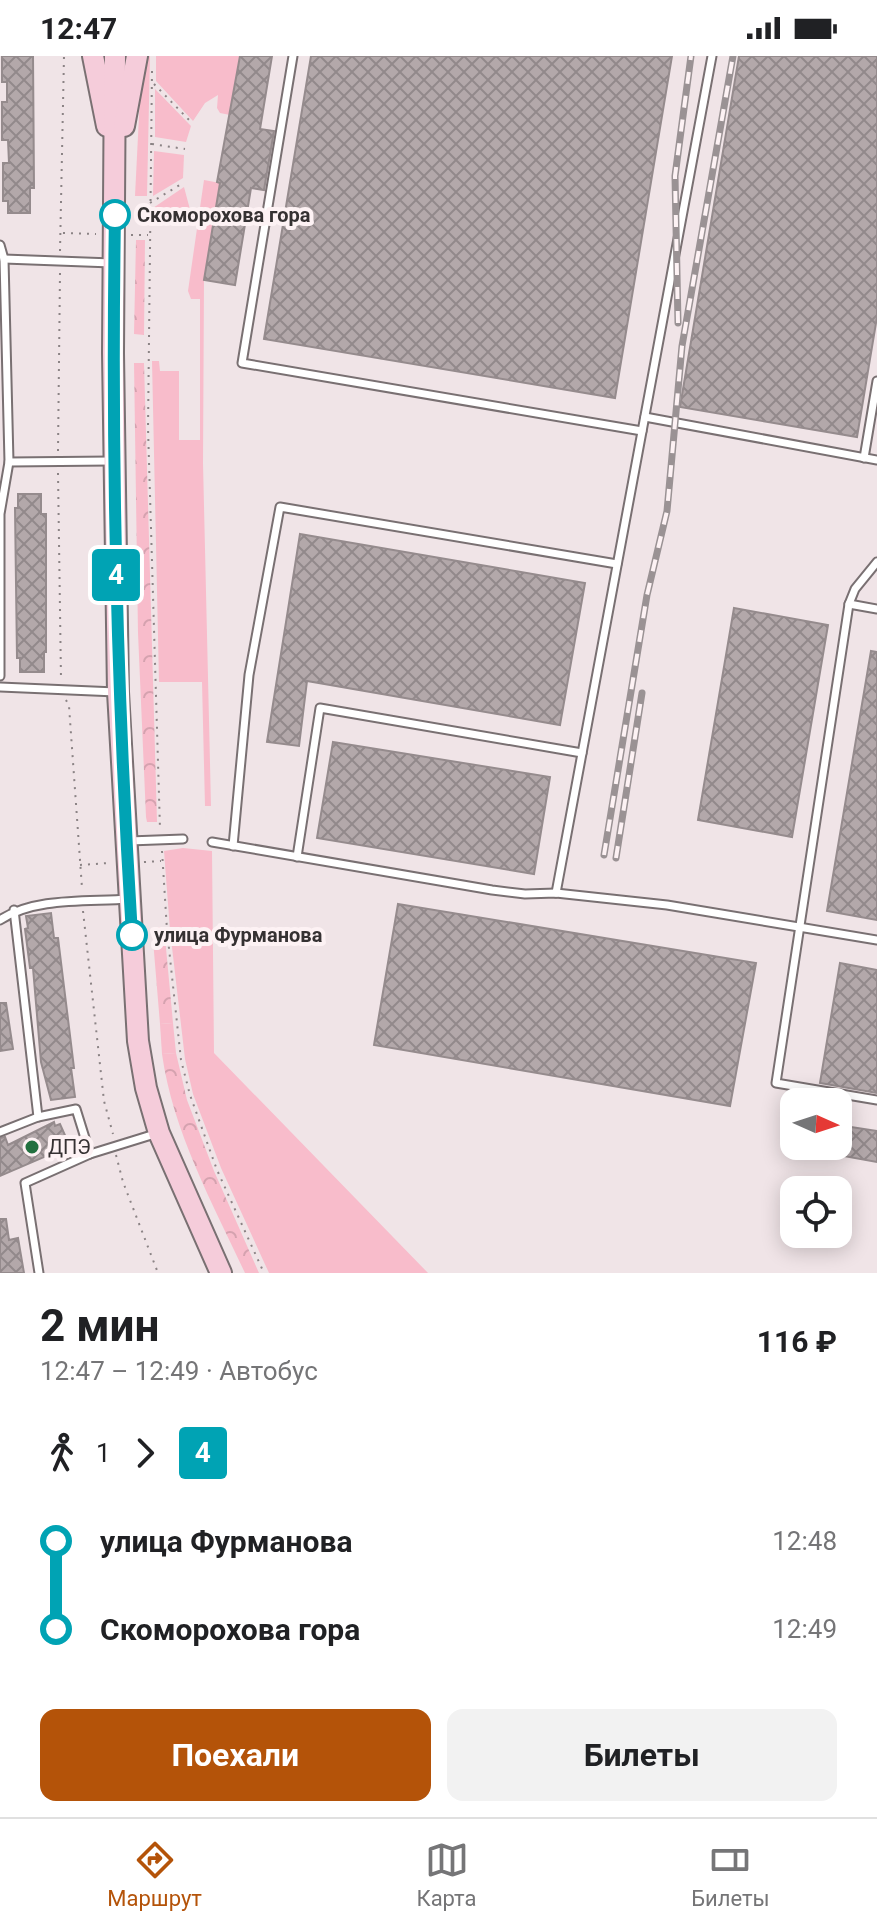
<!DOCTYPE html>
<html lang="ru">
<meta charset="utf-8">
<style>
:root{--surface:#fff;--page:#f2f2f2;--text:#202124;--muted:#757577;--line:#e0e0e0;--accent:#b45309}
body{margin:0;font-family:Roboto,sans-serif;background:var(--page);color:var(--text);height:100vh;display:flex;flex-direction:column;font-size:30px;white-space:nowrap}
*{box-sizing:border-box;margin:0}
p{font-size:26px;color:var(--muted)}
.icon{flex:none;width:44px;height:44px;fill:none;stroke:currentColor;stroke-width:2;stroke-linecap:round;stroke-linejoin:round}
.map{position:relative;height:1217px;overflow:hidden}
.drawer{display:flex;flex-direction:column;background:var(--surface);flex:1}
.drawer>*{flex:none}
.badge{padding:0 16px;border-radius:6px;font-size:28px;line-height:52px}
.needle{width:52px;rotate:93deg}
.buttons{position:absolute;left:780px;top:1032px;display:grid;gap:16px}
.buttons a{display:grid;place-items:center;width:72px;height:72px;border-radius:16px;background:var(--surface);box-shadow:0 4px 20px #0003;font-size:40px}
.map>.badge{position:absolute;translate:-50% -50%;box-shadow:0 0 0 4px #fff}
.legs{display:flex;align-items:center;gap:12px;height:88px;padding:0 40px;font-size:26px}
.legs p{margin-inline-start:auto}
.summary{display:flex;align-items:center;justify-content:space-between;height:136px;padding:0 40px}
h1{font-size:44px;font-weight:700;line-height:60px}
.button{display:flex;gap:16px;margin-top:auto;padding:16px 40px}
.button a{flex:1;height:92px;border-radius:16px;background:var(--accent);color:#fff;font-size:32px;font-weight:700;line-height:92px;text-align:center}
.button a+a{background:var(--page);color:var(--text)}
ul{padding:0 40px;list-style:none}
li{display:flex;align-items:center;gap:28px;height:88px;font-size:30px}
li i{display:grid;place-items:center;width:12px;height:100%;margin:0 10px;background:currentColor}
li i::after{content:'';width:20px;height:20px;margin:-10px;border:6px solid;border-radius:50%;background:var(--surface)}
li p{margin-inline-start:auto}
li:first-child i{background:linear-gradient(#0000 50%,currentColor 0)}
li:last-child i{background:linear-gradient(currentColor 50%,#0000 0)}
.status{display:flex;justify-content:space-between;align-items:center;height:56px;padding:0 40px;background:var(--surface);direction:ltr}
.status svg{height:22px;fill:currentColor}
.tab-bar{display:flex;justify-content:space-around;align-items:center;height:112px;border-top:2px solid var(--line);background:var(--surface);font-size:22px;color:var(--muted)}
.tab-bar a{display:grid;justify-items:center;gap:4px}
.tab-bar .selected{color:var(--accent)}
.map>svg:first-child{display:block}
</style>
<div class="status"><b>12:47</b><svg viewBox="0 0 49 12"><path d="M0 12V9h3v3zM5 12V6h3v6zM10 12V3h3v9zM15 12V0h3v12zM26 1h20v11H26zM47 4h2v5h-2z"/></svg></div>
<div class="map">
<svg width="877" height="1217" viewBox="0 0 877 1217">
<defs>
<pattern id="forest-crowns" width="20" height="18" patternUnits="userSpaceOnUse" patternTransform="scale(2)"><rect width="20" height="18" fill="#f8bccb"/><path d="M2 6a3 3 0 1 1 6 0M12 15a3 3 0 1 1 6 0" fill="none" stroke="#d5a2af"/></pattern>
<pattern id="building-cross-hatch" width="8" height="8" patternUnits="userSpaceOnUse" patternTransform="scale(2)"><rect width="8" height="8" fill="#b3a8aa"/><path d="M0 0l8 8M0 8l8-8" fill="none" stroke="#92898b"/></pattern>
</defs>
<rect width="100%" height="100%" fill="#f0e4e7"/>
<g fill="#f8bccb">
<polygon points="142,0 150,0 147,140 135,140"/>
<polygon points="156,0 240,0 230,59 220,57 217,52 218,39 205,47 193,65 156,25"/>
<polygon points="155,33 191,70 186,86 155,81"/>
<polygon points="154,95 184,99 183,122 153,140"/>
<polygon points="204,124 220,127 204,224 203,407 211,750 205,750 202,626 159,626 152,305 159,305 160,315 179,315 179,384 200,384 200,243 191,243 188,235"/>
<polygon points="184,131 192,161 153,160 153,152"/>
<polygon points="183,792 212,795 214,997 428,1217 269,1217 221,1112 193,1038 185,1003 170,874 164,795"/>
<polygon points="173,967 176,997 162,998 160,968"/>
</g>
<g fill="url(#forest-crowns)">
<polygon points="136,184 145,184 144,279 134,278"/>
<polygon points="134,307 144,307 157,766 147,766 146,761 138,577"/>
<polygon points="164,871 173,967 160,968 152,872"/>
<path d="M176,997l11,47 27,71 45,102h-14c-33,-71 -72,-141 -83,-219z"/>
</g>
<g fill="url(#building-cross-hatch)" stroke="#958b8d" stroke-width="2">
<polygon points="2,0 33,0 34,132 30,132 30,157 8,157 8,145 3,145 3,107 9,107 8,84 2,84 2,46 7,46 7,26 2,26"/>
<polygon points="240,0 272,0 260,73 274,75 264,134 251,132 235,229 204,224 220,127 217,126"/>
<polygon points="311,0 672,0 615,342 264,283"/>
<polygon points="739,0 877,0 877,261 857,381 680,351"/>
<polygon points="18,438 41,438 41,458 46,458 46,596 44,596 44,616 20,616 20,602 17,602 15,452 18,452"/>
<polygon points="300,478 585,527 560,669 307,625 299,690 267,686"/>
<polygon points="734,552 828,569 792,781 698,764"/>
<polygon points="871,595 877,596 877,864 827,855"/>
<polygon points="333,686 550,721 534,818 317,782"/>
<polygon points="398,848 756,907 730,1050 374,989"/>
<polygon points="51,857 54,882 58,882 74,1012 71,1012 75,1041 51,1044 41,1006 33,912 30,912 25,873 28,872 26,860"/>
<polygon points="840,907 877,914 877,1037 820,1027"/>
<polygon points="0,947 6,947 13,993 0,995"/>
<polygon points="54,1066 55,1070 60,1068 68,1086 64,1088 65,1092 0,1120 0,1082 5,1081 8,1089"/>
<polygon points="838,1069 877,1075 877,1106 838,1099"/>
<polygon points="0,1163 6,1163 9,1184 18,1182 24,1217 0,1217"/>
</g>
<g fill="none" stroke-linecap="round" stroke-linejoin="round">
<g stroke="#797072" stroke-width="11">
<g id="lane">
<polyline points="293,0 242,307 642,375"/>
<polyline points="0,189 4,203 9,406 0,458 0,620"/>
<polyline points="4,203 112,207"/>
<polyline points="645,361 877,404"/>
<polyline points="864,402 877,325"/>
<polyline points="9,406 111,405"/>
<polyline points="877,506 855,533 849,548 776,1027 877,1044"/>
<polyline points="849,548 877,553"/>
<polyline points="0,631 116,636"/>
<polyline points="129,785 183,783"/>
<polyline points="212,786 492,834 525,838 556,837 667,849 877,884"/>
<polyline points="233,790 249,619 280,451 617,508"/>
<polyline points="297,801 320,652 582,697"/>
<polyline points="556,837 712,0"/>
<polyline points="14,854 38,1061"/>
<path d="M0,864c35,-23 87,-18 128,-21"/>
<polyline points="0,1076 38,1061 76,1053 90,1098"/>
<polyline points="39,1217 25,1127 90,1098 158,1077"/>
</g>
</g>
<g stroke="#797072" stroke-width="24">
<g id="secondary">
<polyline points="93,0 107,70"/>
<polyline points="115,0 113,297 118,636 138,985 146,1032 159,1077 221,1217"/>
<polyline points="124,70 137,0"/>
</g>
</g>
<g stroke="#8b8385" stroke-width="2" stroke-dasharray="2 6" stroke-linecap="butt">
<polyline points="152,15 148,372 160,773"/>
<polyline points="154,28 192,67"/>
<polyline points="152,88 185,93"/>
<polyline points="150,147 183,127"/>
<polyline points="63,177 96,178"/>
<polyline points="131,179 148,179"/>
<polyline points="60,195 64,0"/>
<polyline points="58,395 60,217"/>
<polyline points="58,417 61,623"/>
<polyline points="66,644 69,650 82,832"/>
<polyline points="162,795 167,874 181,1004 190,1039 217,1114 264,1217"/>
<polyline points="144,806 161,805"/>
<polyline points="80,809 109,807"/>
<polyline points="83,855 104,1045 113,1078"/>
<polyline points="116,1099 123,1126 158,1217"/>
</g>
<use href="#lane" stroke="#fff" stroke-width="7"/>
<use href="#secondary" stroke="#f5ccda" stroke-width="20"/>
<g stroke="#9a9294" stroke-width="7">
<g id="rail">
<polyline points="678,267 675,120 691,0"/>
<polyline points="604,799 647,539 667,455 682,290 733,0"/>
<polyline points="616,802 642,637"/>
</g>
</g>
<use href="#rail" stroke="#fdf2f4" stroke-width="4" stroke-dasharray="12" stroke-linecap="butt"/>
</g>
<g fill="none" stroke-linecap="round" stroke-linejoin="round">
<g stroke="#fff" stroke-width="18">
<path id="line-1" d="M115,159c-4,240 2,480 17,720"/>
</g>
<use href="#line-1" stroke="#00a3b4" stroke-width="12"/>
</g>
<g fill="#fff" stroke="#00a3b4" stroke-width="4">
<circle cx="115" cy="159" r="14"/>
<circle cx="132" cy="879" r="14"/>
</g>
<circle fill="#22703f" stroke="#fdf2f4" stroke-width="3" cx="32" cy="1091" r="8"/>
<g text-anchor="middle" stroke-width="8" stroke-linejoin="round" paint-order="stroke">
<g font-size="20" font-weight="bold" fill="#353132" stroke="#fdf2f4" text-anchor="start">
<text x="137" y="166">Скоморохова гора</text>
<text x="154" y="886">улица Фурманова</text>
</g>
<g font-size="20" fill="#353132" stroke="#fdf2f4" text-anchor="start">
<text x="48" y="1098">ДПЭ</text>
</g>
</g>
</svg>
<div class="buttons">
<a><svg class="needle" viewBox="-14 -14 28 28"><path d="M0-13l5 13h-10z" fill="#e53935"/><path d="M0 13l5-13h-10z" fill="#757577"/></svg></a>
<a><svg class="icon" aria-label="locate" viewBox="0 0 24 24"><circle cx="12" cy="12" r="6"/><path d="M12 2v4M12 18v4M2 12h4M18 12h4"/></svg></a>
</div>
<b class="badge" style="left:116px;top:519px;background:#00a3b4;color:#fff">4</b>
</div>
<section class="drawer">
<div class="summary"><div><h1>2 мин</h1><p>12:47 – 12:49 · Автобус</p></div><b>116 ₽</b></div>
<div class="legs"><svg class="icon" aria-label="walk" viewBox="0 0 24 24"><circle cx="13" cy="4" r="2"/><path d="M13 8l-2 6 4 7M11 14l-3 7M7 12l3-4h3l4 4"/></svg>1<svg class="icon" aria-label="forward" viewBox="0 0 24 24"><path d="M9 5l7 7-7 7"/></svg><b class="badge" style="background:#00a3b4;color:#fff">4</b></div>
<ul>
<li><i style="color:#00a3b4"></i><b>улица Фурманова</b><p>12:48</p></li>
<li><i style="color:#00a3b4"></i><b>Скоморохова гора</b><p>12:49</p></li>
</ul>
<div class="button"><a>Поехали</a><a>Билеты</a></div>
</section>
<nav class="tab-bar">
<a class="selected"><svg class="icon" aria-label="directions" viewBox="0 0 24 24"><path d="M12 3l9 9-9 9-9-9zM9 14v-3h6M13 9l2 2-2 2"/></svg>Маршрут</a>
<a><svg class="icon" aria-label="map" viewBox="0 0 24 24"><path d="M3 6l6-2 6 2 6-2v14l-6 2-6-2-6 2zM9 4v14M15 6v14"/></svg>Карта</a>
<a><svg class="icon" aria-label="tickets" viewBox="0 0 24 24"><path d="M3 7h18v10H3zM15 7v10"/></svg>Билеты</a>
</nav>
